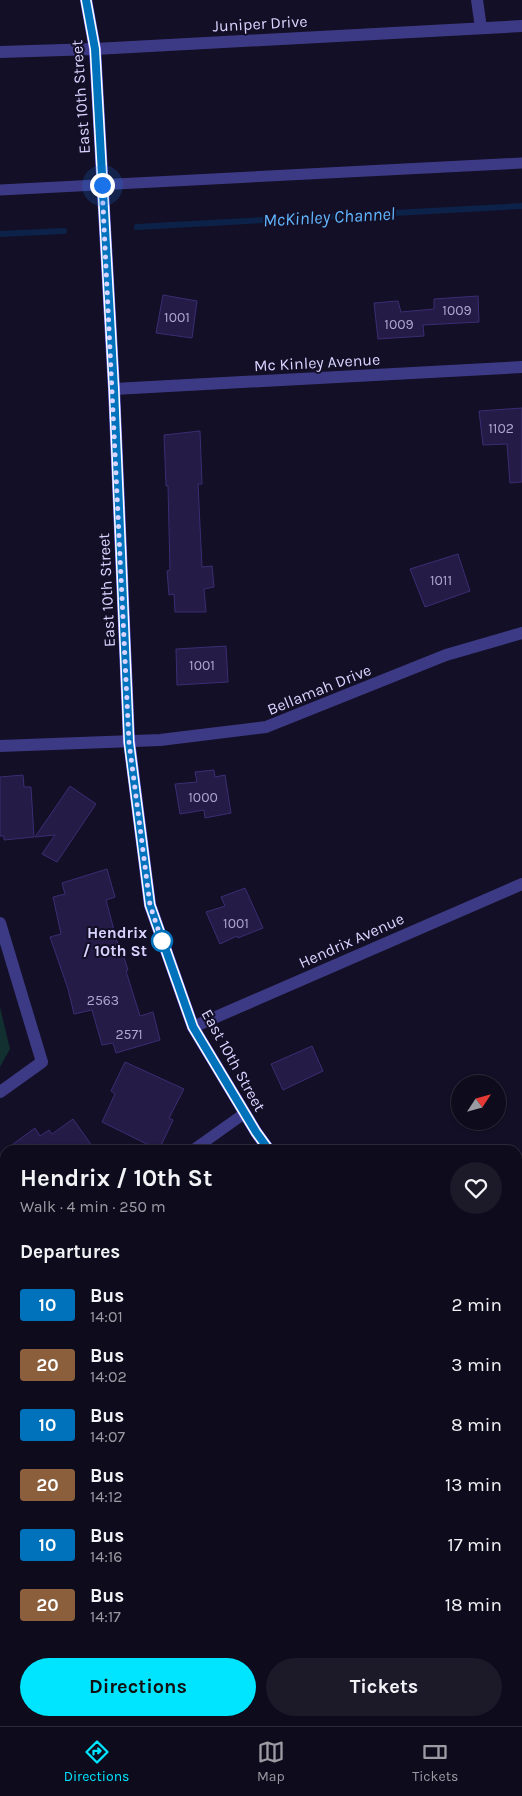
<!DOCTYPE html>
<meta charset="utf-8">
<style>
:root{--surface:#0e0b1c;--page:#1c1929;--text:#f1f3f6;--muted:#9b9ba3;--line:#2e2b3b;--accent:#00e5ff}
body{margin:0;font-family:Karla,sans-serif;background:var(--page);color:var(--text);height:100vh;display:flex;flex-direction:column;font-size:19px;white-space:nowrap}
*{box-sizing:border-box;margin:0}
p{font-size:16px;color:var(--muted)}
.icon{flex:none;width:28px;height:28px;fill:none;stroke:currentColor;stroke-width:2;stroke-linecap:round;stroke-linejoin:round}
.map{position:relative;flex:1;overflow:hidden}
.sheet{position:absolute;left:0px;top:1145px;width:522px;height:581px;display:flex;flex-direction:column;background:var(--surface);border-radius:15px 15px 0 0;box-shadow:0 1px 4px #0004,0 0 0 1px var(--line)}
.sheet>*{flex:none}
.badge{padding:0 10px;border-radius:4px;font-size:18px;line-height:32px}
.needle{width:32px;rotate:54deg}
.controls{position:absolute;left:451px;top:1075px;display:grid;gap:10px}
.controls a{display:grid;place-items:center;width:55px;height:55px;border-radius:50%;background:var(--surface);box-shadow:0 1px 4px #0004,0 0 0 1px var(--line);font-size:25px}
.you{position:absolute;width:25px;height:25px;margin:-12px;border:4px solid #fff;border-radius:50%;background:#1a73e8;box-shadow:0 0 0 8px #1a73e833}
.map>.badge{position:absolute;translate:-50% -50%;box-shadow:0 0 0 2px #fff}
h2{padding:0 20px;font-size:19px;line-height:45px}
.round{display:grid;place-items:center;flex:none;width:52px;height:52px;border-radius:26px;background:var(--page)}
.head{display:flex;align-items:center;justify-content:space-between;height:85px;padding:0 20px}
h1{font-size:24px;font-weight:700;line-height:38px}
.button{display:flex;gap:10px;margin-top:auto;padding:10px 20px}
.button a{flex:1;height:58px;border-radius:30px;background:var(--accent);color:#111;font-size:20px;font-weight:700;line-height:58px;text-align:center}
.button a+a{background:var(--page);color:var(--text)}
ul{padding:0;list-style:none}
li{display:flex;align-items:center;gap:15px;height:60px;padding:0 20px}
li div{flex:1}
li b{display:block;font-size:19px}
li em{font-style:normal}
li .badge{min-width:55px;font-weight:700;text-align:center}
.menu{display:flex;justify-content:space-around;align-items:center;height:70px;border-top:1px solid var(--line);background:var(--surface);font-size:14px;color:var(--muted)}
.menu a{display:grid;justify-items:center;gap:2px}
.menu .current{color:var(--accent)}
.map>svg:first-child{display:block}
</style>
<div class="map">
<svg width="522" height="1726" viewBox="0 0 522 1726">
<rect width="100%" height="100%" fill="#130f26"/>
<polygon fill="#12302f" points="0,1007 10,1049 0,1067"/>
<g fill="none" stroke-linecap="round" stroke-linejoin="round">
<g stroke="#0c2248" stroke-width="6">
<polyline points="137,227 522,206"/>
<polyline points="0,234 64,231"/>
</g>
</g>
<g fill="#241b47" stroke="#3b2d73">
<polygon points="163,295 197,301 192,338 156,333"/>
<polygon points="478,296 479,322 423,325 424,336 378,339 374,303 398,301 401,312 434,309 434,299"/>
<polygon points="522,408 522,482 510,483 507,444 483,445 479,411"/>
<polygon points="200,431 202,484 198,484 202,567 212,566 214,587 204,589 206,612 175,612 174,594 169,595 167,571 170,570 168,486 166,486 164,435"/>
<polygon points="458,554 470,591 425,607 410,569"/>
<polygon points="226,646 228,682 177,685 176,649"/>
<polygon points="214,770 215,777 225,775 231,813 205,818 204,810 180,814 175,784 197,782 195,772"/>
<polygon points="23,775 24,787 31,787 34,837 4,840 4,836 0,836 0,777"/>
<polygon points="70,786 96,804 57,862 42,854 55,835 35,837"/>
<polygon points="107,869 115,897 106,900 118,945 120,945 128,970 126,971 140,1016 153,1012 160,1040 116,1053 113,1043 102,1045 92,1010 74,1014 68,989 50,937 61,934 53,897 65,894 62,883"/>
<polygon points="245,888 263,928 238,938 237,936 220,944 206,912 225,906 221,897"/>
<polygon points="312,1046 323,1071 283,1090 271,1064"/>
<polygon points="125,1062 184,1089 169,1118 173,1120 159,1150 102,1122 115,1094 111,1091"/>
<polygon points="73,1119 95,1150 5,1150 35,1128 40,1136 49,1130 52,1134"/>
</g>
<g fill="none" stroke-linecap="round" stroke-linejoin="round">
<g stroke="#3d3a85" stroke-width="11">
<polyline points="0,190 522,163"/>
<polyline points="193,1150 245,1113"/>
<polyline points="0,1289 5,1285"/>
<polyline points="518,1348 522,1346"/>
<polyline points="518,1579 522,1578"/>
<polyline points="0,1723 6,1721"/>
</g>
<g stroke="#3d3a85" stroke-width="12">
<polyline points="477,0 481,28"/>
<polyline points="0,52 95,49"/>
<polyline points="114,389 522,367"/>
<polyline points="0,746 160,740 266,727 446,655 522,633"/>
<polyline points="0,923 42,1062 0,1092"/>
<polyline points="193,1027 522,884"/>
<polyline points="518,1473 522,1471"/>
<polyline points="518,1710 522,1709"/>
<polyline points="450,1726 470,1721"/>
</g>
<g stroke="#3d3a85" stroke-width="12">
<polyline points="95,49 522,26"/>
<polyline points="518,1545 522,1556"/>
</g>
<g stroke="#6f6bff" stroke-width="12">
<polyline points="86,0 95,49 114,389 129,741 150,905 193,1027 256,1132 269,1150"/>
<polyline points="518,1163 522,1161"/>
<polyline points="518,1217 522,1215"/>
<polyline points="0,1482 5,1479"/>
<polyline points="0,1537 5,1534"/>
</g>
</g>
<g fill="none" stroke-linecap="round" stroke-linejoin="round">
<g stroke="#fff" stroke-width="11">
<polyline id="line" points="86,0 95,49 114,389 129,742 150,905 193,1027 256,1132 269,1150"/>
</g>
<use href="#line" stroke="#0072bc" stroke-width="8"/>
<polyline stroke="#d9d4ff" stroke-width="5" stroke-dasharray="0 9" points="102,185 129,742 150,905 162,941"/>
</g>
<circle fill="#fff" stroke="#0072bc" stroke-width="2.5" cx="162" cy="941" r="10"/>
<g text-anchor="middle" stroke-width="4" stroke-linejoin="round" paint-order="stroke">
<g font-size="14" fill="#aca6d1">
<text x="457" y="315">1009</text>
<text x="177" y="322">1001</text>
<text x="399" y="329">1009</text>
<text x="501" y="433">1102</text>
<text x="441" y="585">1011</text>
<text x="202" y="670">1001</text>
<text x="203" y="802">1000</text>
<text x="236" y="928">1001</text>
<text x="103" y="1005">2563</text>
<text x="129" y="1039">2571</text>
</g>
<g font-size="16" fill="#d9d4ff" stroke="#130f26">
<text transform="translate(260 23) rotate(-3)" y="6">Juniper Drive</text>
<text transform="translate(80 97) rotate(-94)" y="6">East 10th Street</text>
<text transform="translate(317 362) rotate(-3)" y="6">Mc Kinley Avenue</text>
<text transform="translate(106 590) rotate(-93)" y="6">East 10th Street</text>
<text transform="translate(319 689) rotate(-22)" y="6">Bellamah Drive</text>
<text transform="translate(351 940) rotate(-24)" y="6">Hendrix Avenue</text>
<text transform="translate(234 1060) rotate(61)" y="6">East 10th Street</text>
</g>
<g font-size="16" font-weight="bold" fill="#d9d4ff" stroke="#130f26" text-anchor="end">
<text x="147" y="938">Hendrix<tspan x="147" dy="18">/ 10th St</tspan></text>
</g>
<g font-size="18" font-style="italic" fill="#62b6ff" stroke="#130f26">
<text transform="translate(329 217) rotate(-3)" y="6">McKinley Channel</text>
</g>
</g>
</svg>
<div class="controls">
<a><svg class="needle" viewBox="-14 -14 28 28"><path d="M0-13l5 13h-10z" fill="#e53935"/><path d="M0 13l5-13h-10z" fill="#9b9ba3"/></svg></a>
</div>
<div class="you" style="left:102px;top:185px"></div>
<section class="sheet">
<div class="head"><div><h1>Hendrix / 10th St</h1><p>Walk · 4 min · 250 m</p></div><a class="round"><svg class="icon" aria-label="heart" viewBox="0 0 24 24"><path d="M12 20l-8-8c-3-5 5-10 8-4 3-6 11-1 8 4z"/></svg></a></div>
<h2>Departures</h2>
<ul>
<li><span class="badge" style="background:#0072bc;color:#fff">10</span><div><b>Bus</b><p>14:01</p></div><em>2 min</em></li>
<li><span class="badge" style="background:#8b5e3c;color:#fff">20</span><div><b>Bus</b><p>14:02</p></div><em>3 min</em></li>
<li><span class="badge" style="background:#0072bc;color:#fff">10</span><div><b>Bus</b><p>14:07</p></div><em>8 min</em></li>
<li><span class="badge" style="background:#8b5e3c;color:#fff">20</span><div><b>Bus</b><p>14:12</p></div><em>13 min</em></li>
<li><span class="badge" style="background:#0072bc;color:#fff">10</span><div><b>Bus</b><p>14:16</p></div><em>17 min</em></li>
<li><span class="badge" style="background:#8b5e3c;color:#fff">20</span><div><b>Bus</b><p>14:17</p></div><em>18 min</em></li>
</ul>
<div class="button"><a>Directions</a><a>Tickets</a></div>
</section>
</div>
<nav class="menu">
<a class="current"><svg class="icon" aria-label="directions" viewBox="0 0 24 24"><path d="M12 3l9 9-9 9-9-9zM9 14v-3h6M13 9l2 2-2 2"/></svg>Directions</a>
<a><svg class="icon" aria-label="map" viewBox="0 0 24 24"><path d="M3 6l6-2 6 2 6-2v14l-6 2-6-2-6 2zM9 4v14M15 6v14"/></svg>Map</a>
<a><svg class="icon" aria-label="tickets" viewBox="0 0 24 24"><path d="M3 7h18v10H3zM15 7v10"/></svg>Tickets</a>
</nav>
